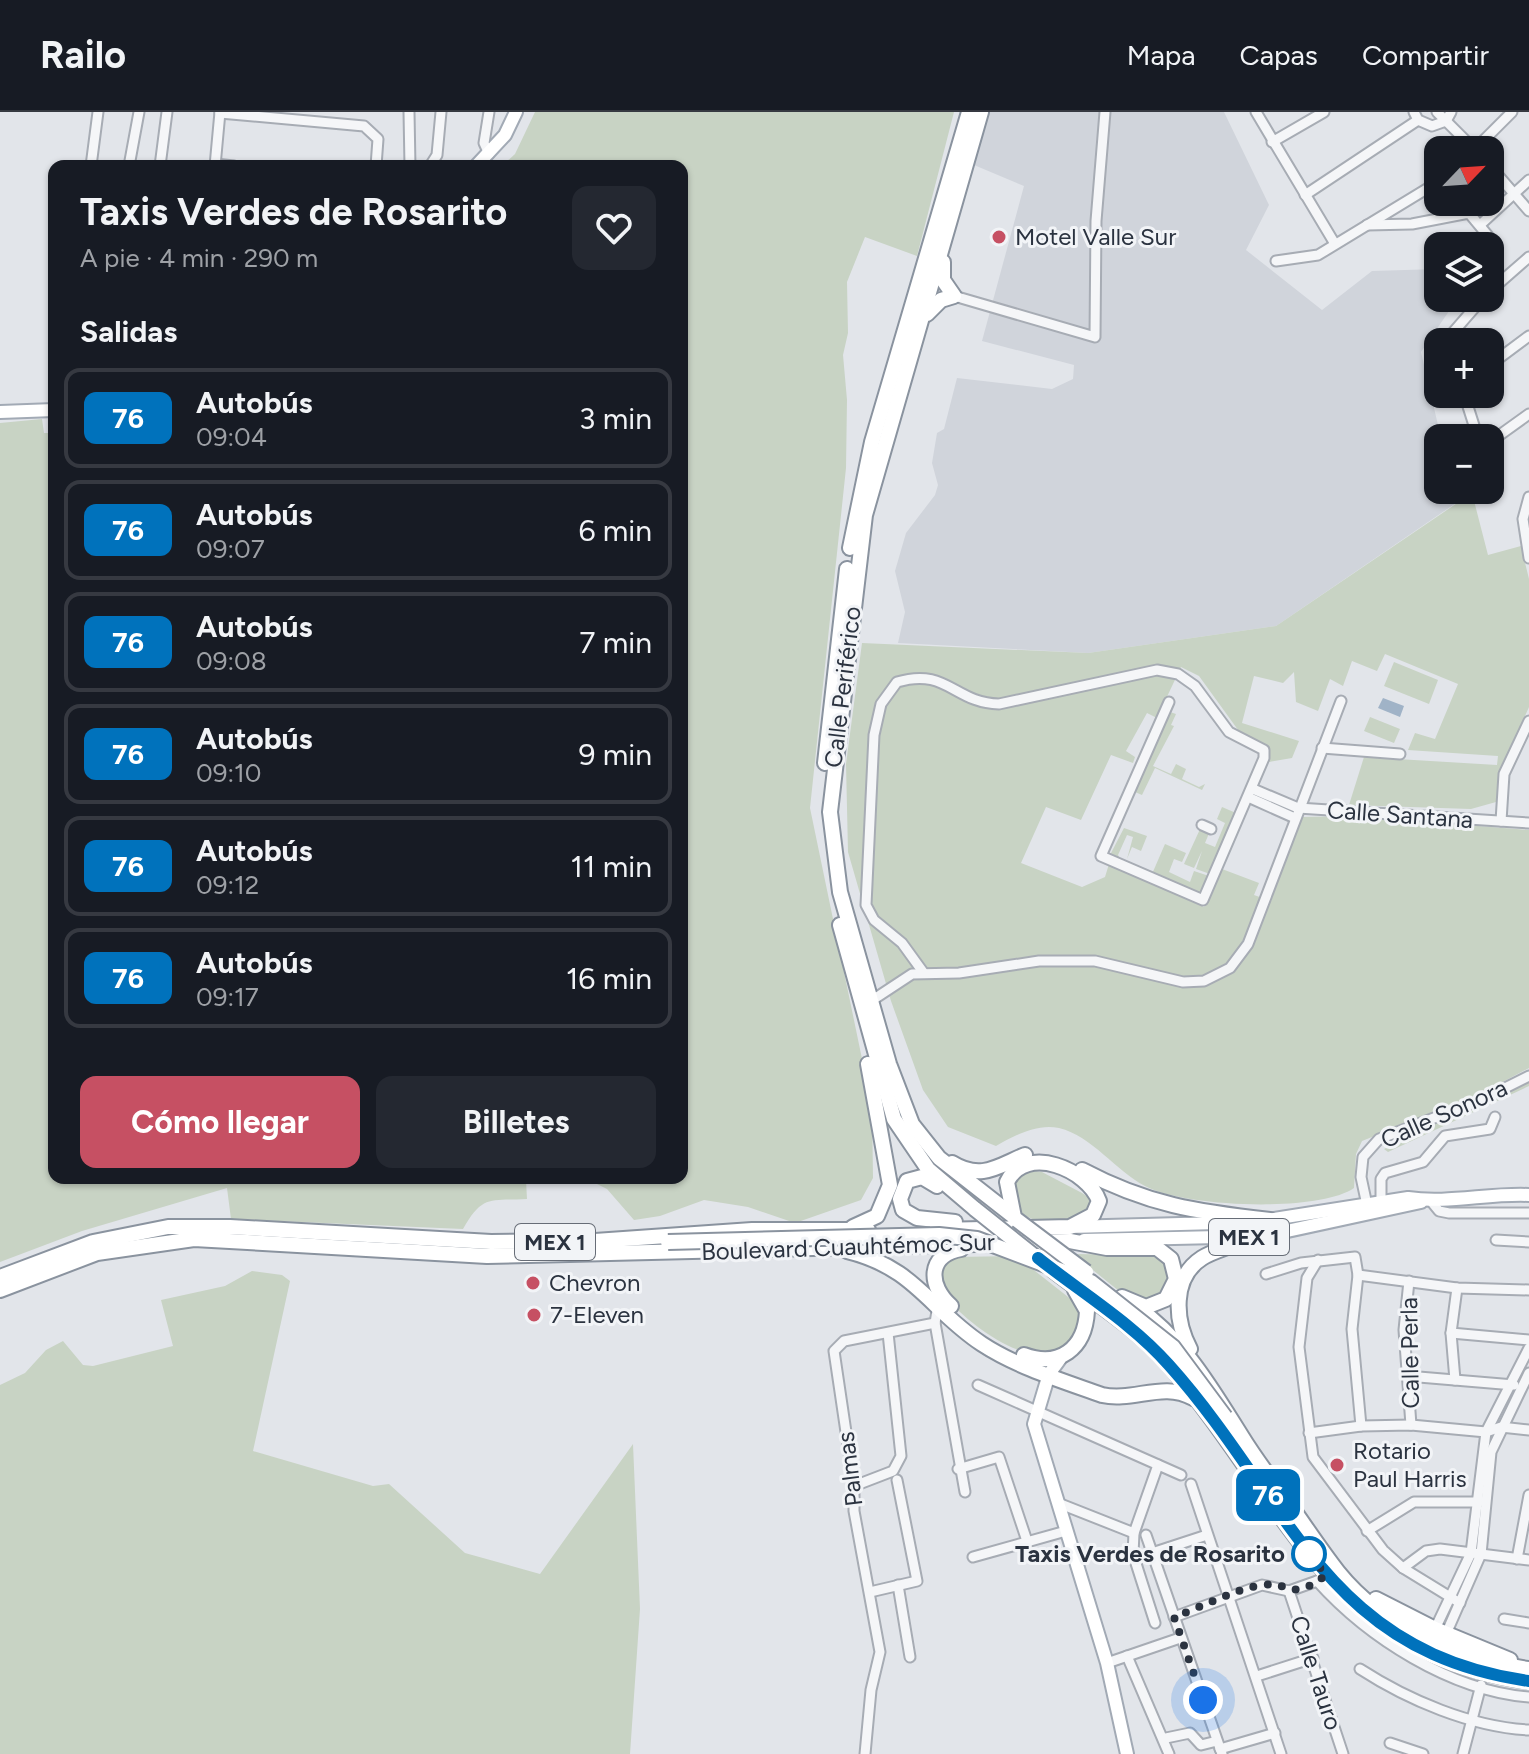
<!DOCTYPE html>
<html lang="es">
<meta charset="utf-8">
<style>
:root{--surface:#171b24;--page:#242831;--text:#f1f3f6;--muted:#9ea1a6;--line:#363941;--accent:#c65063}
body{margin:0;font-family:Figtree,sans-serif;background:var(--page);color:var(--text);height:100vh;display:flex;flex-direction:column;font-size:30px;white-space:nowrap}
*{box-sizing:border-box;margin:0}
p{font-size:26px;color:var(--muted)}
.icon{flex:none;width:44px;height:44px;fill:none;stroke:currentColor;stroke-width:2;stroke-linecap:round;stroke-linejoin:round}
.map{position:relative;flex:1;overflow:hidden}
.details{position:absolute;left:48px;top:48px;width:640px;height:1024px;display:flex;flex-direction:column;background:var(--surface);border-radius:16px;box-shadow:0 2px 6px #0004}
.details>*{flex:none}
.badge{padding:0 16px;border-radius:12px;font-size:28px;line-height:52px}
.needle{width:52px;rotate:65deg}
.fabs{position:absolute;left:1424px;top:24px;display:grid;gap:16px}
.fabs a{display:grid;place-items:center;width:80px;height:80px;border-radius:16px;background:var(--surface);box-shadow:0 2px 6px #0004;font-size:40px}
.you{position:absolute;width:40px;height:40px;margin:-20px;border:6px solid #fff;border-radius:50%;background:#1a73e8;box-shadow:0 0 0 12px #1a73e833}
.map>.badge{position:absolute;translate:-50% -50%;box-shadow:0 0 0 4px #fff}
h2{padding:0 32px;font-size:30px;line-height:72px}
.round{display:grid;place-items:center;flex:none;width:84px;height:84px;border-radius:16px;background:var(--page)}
.overview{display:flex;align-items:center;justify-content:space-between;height:136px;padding:0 32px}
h1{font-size:38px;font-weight:700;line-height:60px}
.primary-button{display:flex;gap:16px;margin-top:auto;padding:16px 32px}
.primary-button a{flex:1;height:92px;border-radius:16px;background:var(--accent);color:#fff;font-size:32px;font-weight:700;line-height:92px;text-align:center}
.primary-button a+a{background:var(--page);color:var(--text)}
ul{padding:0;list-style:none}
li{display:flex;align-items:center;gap:24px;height:100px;margin:0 16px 12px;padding:0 16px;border:4px solid var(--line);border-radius:16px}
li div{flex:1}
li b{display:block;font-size:30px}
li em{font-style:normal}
li .badge{min-width:88px;font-weight:700;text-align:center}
header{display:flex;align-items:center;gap:48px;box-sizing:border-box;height:112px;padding:0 40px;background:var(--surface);border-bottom:2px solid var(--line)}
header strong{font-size:38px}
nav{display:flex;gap:44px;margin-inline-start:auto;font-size:28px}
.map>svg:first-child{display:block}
</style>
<header>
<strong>Railo</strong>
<nav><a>Mapa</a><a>Capas</a><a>Compartir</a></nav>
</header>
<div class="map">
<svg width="1529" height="1642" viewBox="0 0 1529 1642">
<rect width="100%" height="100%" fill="#e2e5ea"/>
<polygon fill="#d0d4db" points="987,0 1224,0 1269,93 1246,138 1322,198 1372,159 1438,157 1438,186 1458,186 1421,240 1441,326 1438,326 1438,378 1453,378 1456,391 1276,514 1088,541 898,531 905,500 895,459 906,421 935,383 938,373 932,351 937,321 944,317 957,266 1052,277 1073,267 1074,253 982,229 1024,74 974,53"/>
<g fill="#c8d3c4">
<polygon points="535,0 954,0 917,144 865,125 847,170 848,221 843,243 847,288 846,356 810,696 872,995 873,1066 861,1088 795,1111 748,1095 704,1088 660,1104 634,1108 607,1077 585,1066 682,1066 682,54 502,54 515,42"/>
<path d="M42,307l2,14h10v745h482l-10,2 1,19c-37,2 -44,-5 -64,30l-232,-10 -4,-31 -145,43 -82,31v-839z"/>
<path d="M1472,381l16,62 33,-9 8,33v128l-25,56 -8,39 -25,7 -122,-4 15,-48 133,8 1,-9 -90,-6 7,-17 20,6 23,-55 -73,-30 -8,17 -25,-10 -9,25 -13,-7 -12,32 -22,-9 -2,-30 -11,11 -29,-7 -12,47 57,18 -7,17 -23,4 -3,-17 -25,-11 -42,-58 -18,-9 -24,51 -10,-5 -21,38 9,6 -2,6 -22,-8 -30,65 -35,-13 -25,56 61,24 23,-10 4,-13 95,43 18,-38 37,14 -5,12 17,6 30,-84 50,-1 178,14v238l-47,25 -120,48 -6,13 -2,34c-36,25 -171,19 -209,-2 -29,-15 -53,-50 -86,-58 -22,-5 -45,8 -63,18l-48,-19 -25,-37 -32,-89 -43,-149 -2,-88 16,-121 226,10 188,-27z"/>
<polygon points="1394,550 1438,568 1429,592 1384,574"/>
<polygon points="1170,600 1176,602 1171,613 1174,614 1153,654 1171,662 1176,652 1186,657 1182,667 1199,675 1205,672 1202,678 1155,656 1142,683 1135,680"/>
<polygon points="1370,605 1400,617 1394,631 1364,619"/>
<polygon points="1222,695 1236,701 1210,762 1196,757 1202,739 1194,756 1184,752 1201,715 1210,719 1205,731 1215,735 1225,711 1217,707"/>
<polygon points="1124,716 1147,724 1141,739 1132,735 1127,747 1133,725 1127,723 1118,743 1121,748 1110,743"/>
<polygon points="1165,732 1186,741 1182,750 1174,747 1169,760 1190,770 1194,759 1209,764 1201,784 1152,762"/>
<polygon points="1529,967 1529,974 1388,1040 1384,1037"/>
<path d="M1028,1058l14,2 40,21 6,4 4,12c-21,17 -51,18 -73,3l-6,-29z"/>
<polygon points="1073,1142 1148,1143 1165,1149 1172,1163 1156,1190 1124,1183"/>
<path d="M1016,1144l61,48c5,13 1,23 -6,35 -27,43 -102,-13 -124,-41 -6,-7 -7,-20 -9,-29l17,-12z"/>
<polygon points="252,1159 282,1163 290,1169 253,1339 373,1374 389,1372 465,1441 540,1462 633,1332 640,1497 630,1642 0,1642 0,1273 25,1261 46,1238 63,1229 83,1253 93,1254 173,1234 161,1188 225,1174"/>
</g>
<polygon fill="#a0b3c7" points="1383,586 1404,594 1400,605 1378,596"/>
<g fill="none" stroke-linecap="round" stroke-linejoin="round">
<g stroke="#a7acb4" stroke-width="13">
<g id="minor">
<polyline points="409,0 410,54"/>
<polyline points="1256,0 1335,132"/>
<polyline points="1414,0 1418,8 1432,14 1446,9 1451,0"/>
<polyline points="1437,0 1475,38"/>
<polyline points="220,1 364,14 378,27 376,54"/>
<polyline points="1272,30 1324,0"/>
<polyline points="1474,38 1512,0"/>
<polyline points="489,42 484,31 489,0"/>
<polyline points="215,52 234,54"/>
<polyline points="91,54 98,0"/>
<polyline points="129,54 139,0"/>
<polyline points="160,54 167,0"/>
<polyline points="215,54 220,0"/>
<polyline points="430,54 437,43 441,0"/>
<polyline points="1490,54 1529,99"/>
<polyline points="1305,83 1418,8"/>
<polyline points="1481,112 1529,68"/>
<polyline points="1367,113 1412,112 1469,101 1489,125 1489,134"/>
<polyline points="1276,149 1318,143 1438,70"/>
<polyline points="1490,179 1529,145"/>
<polyline points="954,184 1095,225 1096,109 1105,0"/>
<polyline points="1449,225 1483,186"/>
<polyline points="1490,253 1529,224"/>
<polyline points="1464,282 1478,326"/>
<polyline points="1490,330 1529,302"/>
<polyline points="1529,385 1523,407 1529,446"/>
<polyline points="1322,636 1400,642"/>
<polyline points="1253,677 1298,696 1529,711"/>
<polyline points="1248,685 1295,706"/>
<polyline points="1501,709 1504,662 1529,609"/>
<polyline points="1202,713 1211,717"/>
<path d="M923,860l-21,-29 -28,-23 -8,-15 8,-170 7,-31 16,-22c50,-15 57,21 102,22l158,-34 21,4 17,12 34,46 35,18v8l-61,142 -102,-44 68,-154"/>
<polyline points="871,889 912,862 959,861 1039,849 1095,849 1183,870 1204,869 1230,856 1248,832 1341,589"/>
<polyline points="1430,1088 1439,1099 1449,1101 1529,1101"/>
<polyline points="1381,1091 1381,1067 1385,1061 1423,1050 1445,1024 1490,1017 1495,1005"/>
<polyline points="1367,1093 1361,1065 1363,1045 1379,1027 1481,988 1529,964"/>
<polyline points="1496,1128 1529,1130"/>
<polyline points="1318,1148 1307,1166 1299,1235 1313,1345 1383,1438 1403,1456 1460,1491"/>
<polyline points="1266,1162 1301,1151 1355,1145 1358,1163 1352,1217 1361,1314"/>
<polyline points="1358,1163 1457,1176 1529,1178"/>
<polyline points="1409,1169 1404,1218 1411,1313"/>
<polyline points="938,1193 935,1211 965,1380"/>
<polyline points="1451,1221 1529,1228"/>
<polyline points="1407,1264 1514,1273"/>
<polyline points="1455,1268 1451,1221 1457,1176"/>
<polyline points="978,1273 1181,1363"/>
<polyline points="1309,1321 1361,1314 1411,1313 1486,1320 1501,1315 1529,1318"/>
<polyline points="958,1357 999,1345 1027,1429"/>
<polyline points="1191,1372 1281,1642"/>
<polyline points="854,1374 893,1359 901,1344 888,1221"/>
<polyline points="1058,1391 1134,1421"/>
<polyline points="1367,1419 1414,1390 1479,1390"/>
<polyline points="1146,1423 1222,1642"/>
<polyline points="1152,1441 1207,1423"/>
<polyline points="973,1445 1066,1419"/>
<polyline points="1517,1447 1529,1383"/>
<polyline points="1403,1456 1426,1439 1440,1437 1529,1448"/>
<path d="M1317,1469c51,57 134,110 212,116"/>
<polyline points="898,1473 910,1545"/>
<polyline points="1289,1479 1343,1642"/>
<polyline points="870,1480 917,1469 897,1368"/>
<polyline points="1174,1505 1262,1473 1289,1479 1320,1468"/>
<polyline points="1504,1507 1529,1511"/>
<polyline points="1155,1511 1133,1442 1134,1421 1158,1353"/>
<polyline points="1435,1517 1471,1441 1486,1320 1529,1236"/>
<polyline points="1446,1522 1481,1442 1491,1340 1529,1261"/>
<polyline points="1127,1544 1169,1642"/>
<polyline points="1107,1551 1180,1526"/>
<path d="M1360,1557c48,31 111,58 169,61"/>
<polyline points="1257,1564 1313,1546"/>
<polyline points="1166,1626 1190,1621 1201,1633 1217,1629"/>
<polyline points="1390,1631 1423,1642"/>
<polyline points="1220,1637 1275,1621"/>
<polyline points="865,1642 871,1578 880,1540 854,1399 854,1374 834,1239 844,1229 935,1211"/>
<polyline points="1463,1642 1481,1573"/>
</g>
</g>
<g stroke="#a2aab5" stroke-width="16">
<g id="major">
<polyline points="476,54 505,23 516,0"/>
<polyline points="0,300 54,298"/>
<path d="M1070,1115l184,-5 154,-24c39,6 81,-5 121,-3"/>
<polyline points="1084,1128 1264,1124 1421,1090"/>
<polyline points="1060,1247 1049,1262 1034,1312 1107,1551 1127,1642"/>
</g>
</g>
<g stroke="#8a939f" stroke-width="18">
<g id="highway">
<polyline points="981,0 865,403 830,700 840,780 889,952 912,1012 939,1046 1013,1104"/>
<polyline points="927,202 941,188 954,184 943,168 943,150"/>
<polyline points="850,436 872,330 969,0"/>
<polyline points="825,651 847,457"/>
<polyline points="840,813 894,1007 928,1057 975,1097"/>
<path d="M952,1051c29,18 46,3 73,-8"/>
<path d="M1082,1058c66,35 115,42 188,50"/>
<polyline points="937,1074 922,1065 907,1069 900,1087 903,1098 917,1106 955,1110"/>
<polyline points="853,1115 877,1104 890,1073 868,952"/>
<path d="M936,1118l134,-3 23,-12 6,-14c-11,-31 -73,-58 -92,-19l7,35"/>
<polyline points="1009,1131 1070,1129 1107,1136 1157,1136 1171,1147 1176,1167 1166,1187 1146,1195 1122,1185"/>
<path d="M847,1139c69,17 82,58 135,93 35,23 81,37 120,51 32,7 61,-14 91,3"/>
<path d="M1053,1158c39,31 85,58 118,97 115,135 158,286 358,314"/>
<polyline points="0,1165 93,1130 168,1115 230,1115 491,1130 595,1129 752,1118 868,1118"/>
<polyline points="0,1178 97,1141 194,1127 487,1144 976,1132"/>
<path d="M951,1194c-23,-20 -24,-51 10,-57"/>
<path d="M1135,1194c49,34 76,82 107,131 16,26 35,50 53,75 14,20 28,41 43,60 46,57 120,87 191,97"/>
<path d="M1190,1237c-15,-28 -19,-71 12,-91 14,-9 32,-11 46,-21"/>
<path d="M1024,1243c35,13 61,-6 63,-44l-12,-21"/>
<polyline points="1376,1487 1435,1517 1510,1548"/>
</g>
</g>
<use href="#minor" stroke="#f5f6f8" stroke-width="9"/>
<use href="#major" stroke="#fff" stroke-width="12"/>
<use href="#highway" stroke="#fff" stroke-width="14"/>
<g stroke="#8a939f" stroke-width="18" stroke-linecap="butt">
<g id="highway-bridge">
<polyline points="975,1097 1034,1144"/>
<polyline points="1017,1108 1086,1160"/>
<polyline points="668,1130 939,1123 977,1127 1091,1170 1173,1235 1225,1305"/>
</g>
</g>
<use href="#highway-bridge" stroke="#fff" stroke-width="14"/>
</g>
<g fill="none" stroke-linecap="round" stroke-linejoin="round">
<g stroke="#fff" stroke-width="18">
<path id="line" d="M1038,1146c44,35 94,65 131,107 121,135 155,287 360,316"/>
</g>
<use href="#line" stroke="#0072bc" stroke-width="12"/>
<path stroke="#2b3340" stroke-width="8" stroke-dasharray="0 14.4" d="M1203,1588l-29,-83c28,-10 59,-27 88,-32 31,-4 27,18 64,-10l-17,-21"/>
</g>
<g fill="#c65063" stroke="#f2f4f7" stroke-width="3">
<circle cx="999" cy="125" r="8"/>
<circle cx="533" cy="1171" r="8"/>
<circle cx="534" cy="1203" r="8"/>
<circle cx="1337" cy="1353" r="8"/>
</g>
<circle fill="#fff" stroke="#0072bc" stroke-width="4" cx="1309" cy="1442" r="16"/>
<g text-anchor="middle" stroke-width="6" stroke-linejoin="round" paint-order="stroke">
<g fill="#f2f4f7" stroke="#676d77" stroke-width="2">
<rect x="1209" y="1107" width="80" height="36" rx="6"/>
<rect x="515" y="1112" width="80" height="36" rx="6"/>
</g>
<g font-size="22" font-weight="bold" fill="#2b3340">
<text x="1249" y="1133">MEX 1</text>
<text x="555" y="1138">MEX 1</text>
</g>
<g font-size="24" fill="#2b3340" stroke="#f2f4f7" text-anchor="start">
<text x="1015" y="133">Motel Valle Sur</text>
<text x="549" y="1179">Chevron</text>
<text x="550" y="1211">7-Eleven</text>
<text x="1353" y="1347">Rotario<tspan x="1353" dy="28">Paul Harris</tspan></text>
</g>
<g font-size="24" fill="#2b3340" stroke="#f2f4f7">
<text transform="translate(843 575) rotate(-83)" y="8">Calle Periférico</text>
<text transform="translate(1400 703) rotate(4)" y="8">Calle Santana</text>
<text transform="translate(1444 1002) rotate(-24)" y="8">Calle Sonora</text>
<text transform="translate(848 1135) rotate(-2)" y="8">Boulevard Cuauhtémoc Sur</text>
<text transform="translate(1410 1241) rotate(-91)" y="8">Calle Perla</text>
<text transform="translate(850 1357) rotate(-97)" y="8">Palmas</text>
<text transform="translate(1316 1561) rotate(72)" y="8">Calle Tauro</text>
</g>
<g font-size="24" font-weight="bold" fill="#2b3340" stroke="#f2f4f7" text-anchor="end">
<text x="1285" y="1450">Taxis Verdes de Rosarito</text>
</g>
</g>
</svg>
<div class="fabs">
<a><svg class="needle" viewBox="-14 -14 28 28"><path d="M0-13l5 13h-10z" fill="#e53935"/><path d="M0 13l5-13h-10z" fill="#9ea1a6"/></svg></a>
<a><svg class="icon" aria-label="layers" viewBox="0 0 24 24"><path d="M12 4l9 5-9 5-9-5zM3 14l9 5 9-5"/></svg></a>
<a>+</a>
<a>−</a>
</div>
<div class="you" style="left:1203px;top:1588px"></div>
<b class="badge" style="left:1268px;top:1383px;background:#0072bc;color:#fff">76</b>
<section class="details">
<div class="overview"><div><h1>Taxis Verdes de Rosarito</h1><p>A pie · 4 min · 290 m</p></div><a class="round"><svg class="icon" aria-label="heart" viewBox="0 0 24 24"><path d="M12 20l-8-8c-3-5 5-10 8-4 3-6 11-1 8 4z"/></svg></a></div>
<h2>Salidas</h2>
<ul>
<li><span class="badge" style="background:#0072bc;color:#fff">76</span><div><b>Autobús</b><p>09:04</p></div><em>3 min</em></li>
<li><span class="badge" style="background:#0072bc;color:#fff">76</span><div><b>Autobús</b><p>09:07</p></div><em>6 min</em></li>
<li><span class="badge" style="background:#0072bc;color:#fff">76</span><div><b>Autobús</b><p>09:08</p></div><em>7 min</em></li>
<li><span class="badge" style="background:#0072bc;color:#fff">76</span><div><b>Autobús</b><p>09:10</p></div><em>9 min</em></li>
<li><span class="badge" style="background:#0072bc;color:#fff">76</span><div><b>Autobús</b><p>09:12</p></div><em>11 min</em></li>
<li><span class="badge" style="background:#0072bc;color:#fff">76</span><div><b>Autobús</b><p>09:17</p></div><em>16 min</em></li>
</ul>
<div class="primary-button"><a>Cómo llegar</a><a>Billetes</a></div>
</section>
</div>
